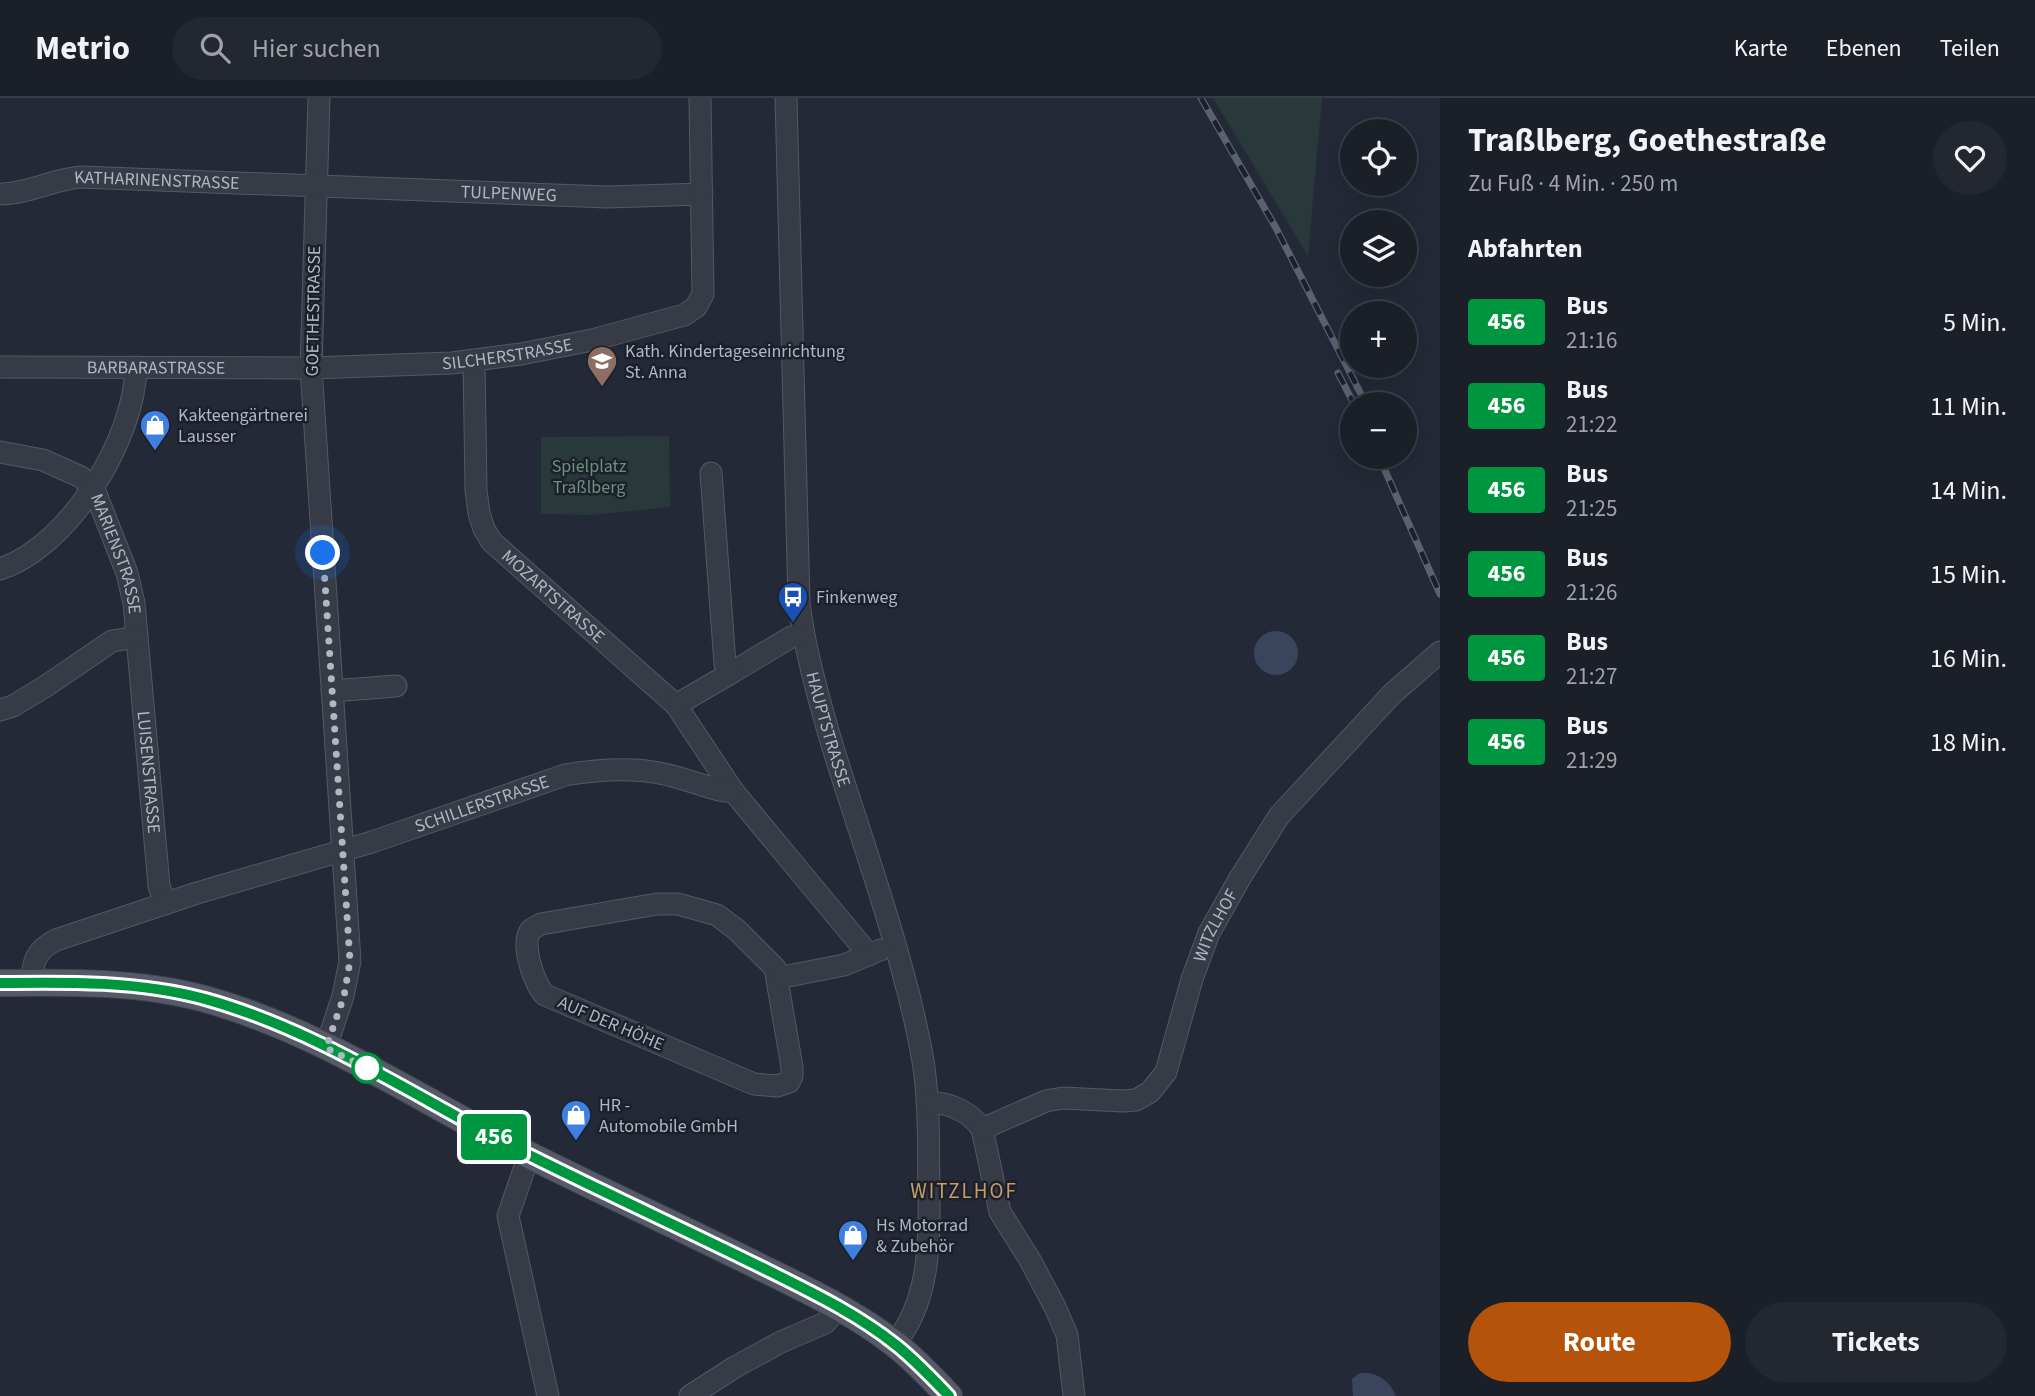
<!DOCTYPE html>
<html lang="de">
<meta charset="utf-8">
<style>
:root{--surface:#1a1f28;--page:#232730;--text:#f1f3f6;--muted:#9fa2a8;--line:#383d45;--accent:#b45309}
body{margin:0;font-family:"Source Sans 3",sans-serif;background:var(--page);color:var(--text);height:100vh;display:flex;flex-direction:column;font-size:26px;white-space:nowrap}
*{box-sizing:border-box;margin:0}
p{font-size:23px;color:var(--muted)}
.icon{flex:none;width:38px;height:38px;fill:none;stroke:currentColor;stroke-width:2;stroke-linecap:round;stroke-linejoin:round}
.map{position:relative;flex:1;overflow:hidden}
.sheet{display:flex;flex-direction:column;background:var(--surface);width:595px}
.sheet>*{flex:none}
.badge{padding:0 14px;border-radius:5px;font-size:24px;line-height:46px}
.controls{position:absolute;left:1340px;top:21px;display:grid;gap:14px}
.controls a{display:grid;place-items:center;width:77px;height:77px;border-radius:50%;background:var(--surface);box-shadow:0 7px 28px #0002,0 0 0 2px var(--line);font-size:35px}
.you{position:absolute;width:35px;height:35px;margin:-18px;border:5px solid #fff;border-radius:50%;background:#1a73e8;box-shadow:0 0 0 10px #1a73e833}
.map>.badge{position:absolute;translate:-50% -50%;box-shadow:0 0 0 4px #fff}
h2{padding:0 28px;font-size:26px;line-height:63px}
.round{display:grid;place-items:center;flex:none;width:74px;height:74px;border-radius:37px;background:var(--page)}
.overview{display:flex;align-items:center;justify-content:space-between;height:119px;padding:0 28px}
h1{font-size:33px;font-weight:700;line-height:52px}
.action{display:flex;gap:14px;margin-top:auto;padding:14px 28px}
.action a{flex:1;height:80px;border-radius:42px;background:var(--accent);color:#fff;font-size:28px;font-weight:700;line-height:80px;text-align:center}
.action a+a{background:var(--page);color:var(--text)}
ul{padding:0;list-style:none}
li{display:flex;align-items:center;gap:21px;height:84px;padding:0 28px}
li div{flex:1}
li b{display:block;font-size:26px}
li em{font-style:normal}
li .badge{min-width:77px;font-weight:700;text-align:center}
header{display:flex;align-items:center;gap:42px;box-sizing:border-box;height:98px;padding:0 35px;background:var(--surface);border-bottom:2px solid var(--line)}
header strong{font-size:33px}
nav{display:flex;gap:38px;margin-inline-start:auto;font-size:24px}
.search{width:490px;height:63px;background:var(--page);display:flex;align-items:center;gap:18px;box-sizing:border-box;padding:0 24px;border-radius:38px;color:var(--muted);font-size:26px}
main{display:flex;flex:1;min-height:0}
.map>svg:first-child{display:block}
</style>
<header>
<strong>Metrio</strong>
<div class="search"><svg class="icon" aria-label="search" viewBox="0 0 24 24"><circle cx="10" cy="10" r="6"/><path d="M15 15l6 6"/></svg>Hier suchen</div>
<nav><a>Karte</a><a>Ebenen</a><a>Teilen</a></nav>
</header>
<main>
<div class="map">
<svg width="1440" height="1298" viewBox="0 0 1440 1298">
<rect width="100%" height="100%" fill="#232936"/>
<g fill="#29393b">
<polygon points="1213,0 1322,0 1308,158"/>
<polygon points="669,338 670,409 592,417 541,416 541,339"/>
</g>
<g fill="#3a455d">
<circle cx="1276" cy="555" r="22"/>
<path d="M1360,1275c18,-1 29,7 36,23h-43l-1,-17z"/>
</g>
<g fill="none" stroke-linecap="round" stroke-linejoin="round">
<g stroke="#545964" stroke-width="23">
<g id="minor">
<polyline points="319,0 311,270 350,863 343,898 326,949"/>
<path id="s1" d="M786,0l13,504c5,44 17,86 29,129 24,81 54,161 75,242 8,29 15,59 20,88 7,43 5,88 6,132 1,50 0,111 -35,151"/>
<path id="s2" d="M0,96c28,0 53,-15 81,-17l526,20 95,-3"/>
<path id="s3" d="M474,263l2,129 3,23 5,16 8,13 184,163 57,86 136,164"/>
<path id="s4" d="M0,269l311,1 141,-5 69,-9 71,-14 92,-25 12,-8 7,-13 -3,-196"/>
<path id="s5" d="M0,354l43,8 38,17 13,12 33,84 7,30 25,283 6,18"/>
<path d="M0,471c70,-23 135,-131 136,-202"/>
<polyline points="731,575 791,539 802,537"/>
<polyline points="332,593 396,588"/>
<polyline points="676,607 731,575 725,566 711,375"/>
<polyline points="0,612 13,608 46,588 112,543 137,539"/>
<path d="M657,806h21l39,11 20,15 38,38 17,99v9l-3,6 -12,4 -23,-2 -209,-89c-11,-10 -25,-53 -14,-65 1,-1 10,-6 10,-6z"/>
<polyline points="778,880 844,867 880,852"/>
<path id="s6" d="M32,885c0,-21 4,-33 24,-43l141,-47 175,-51 193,-67c31,-5 63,-8 94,-2 22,4 43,13 65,18h9"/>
<path d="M927,1005c20,-2 44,9 55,26l18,83 30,48 25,47 12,28 7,61"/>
<path id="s7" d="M982,1031l64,-28 17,-3 60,3 13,-1 14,-8 16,-20 26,-93 17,-46 31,-55 39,-62 113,-122 48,-42"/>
<polyline points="529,1057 508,1118 548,1298"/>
<polyline points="690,1298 735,1269 781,1244 825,1225 839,1209"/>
</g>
</g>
<g stroke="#404450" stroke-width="28">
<path id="major" d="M0,885c68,-1 139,-2 205,16 116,32 218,103 324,156 76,38 153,73 229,111 47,23 96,46 138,79 19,15 36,33 53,51"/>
</g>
<use href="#minor" stroke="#373b46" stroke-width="21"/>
<use href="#major" stroke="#555a66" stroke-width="26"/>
<g stroke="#5b616f" stroke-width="7">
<g id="rail">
<polyline points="1201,0 1276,130 1366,306"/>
<polyline points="1338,275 1354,306"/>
<polyline points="1379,359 1440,496"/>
</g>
</g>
<use href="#rail" stroke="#1c202b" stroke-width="4.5" stroke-dasharray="13" stroke-linecap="butt"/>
</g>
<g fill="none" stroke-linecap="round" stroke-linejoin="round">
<g stroke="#fff" stroke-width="16">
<path id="line" d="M0,885c68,-1 139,-2 205,16 116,32 218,103 324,156 78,39 157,75 234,113 46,23 93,45 133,77 19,15 36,33 53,51"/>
</g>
<use href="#line" stroke="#00963f" stroke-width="10"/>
<polyline stroke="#b1b6c3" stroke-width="7" stroke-dasharray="0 12.6" points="323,455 350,863 344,898 326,950 367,970"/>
</g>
<defs>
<g id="school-pin" transform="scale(1.575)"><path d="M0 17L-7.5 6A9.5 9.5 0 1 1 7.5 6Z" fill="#8d6e63" stroke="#1c202b"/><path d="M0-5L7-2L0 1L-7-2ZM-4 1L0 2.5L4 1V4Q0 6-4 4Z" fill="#fff"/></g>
<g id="shop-pin" transform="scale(1.575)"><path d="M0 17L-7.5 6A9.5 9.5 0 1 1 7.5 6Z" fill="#3f7fe0" stroke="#1c202b"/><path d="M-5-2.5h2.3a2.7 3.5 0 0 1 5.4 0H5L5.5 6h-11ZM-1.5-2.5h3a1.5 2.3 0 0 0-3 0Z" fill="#fff"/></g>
<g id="bus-pin" transform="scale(1.575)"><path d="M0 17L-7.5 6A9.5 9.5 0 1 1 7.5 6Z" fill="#1a4fb4" stroke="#1c202b"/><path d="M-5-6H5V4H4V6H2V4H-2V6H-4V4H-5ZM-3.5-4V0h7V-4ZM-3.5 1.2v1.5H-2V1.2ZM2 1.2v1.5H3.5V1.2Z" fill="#fff"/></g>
</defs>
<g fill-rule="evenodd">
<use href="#school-pin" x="602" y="263"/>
<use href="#shop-pin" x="155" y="327"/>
<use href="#bus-pin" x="793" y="499"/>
<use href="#shop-pin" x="576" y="1017"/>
<use href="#shop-pin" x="853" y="1137"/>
</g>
<circle fill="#fff" stroke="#00963f" stroke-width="3.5" cx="367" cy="970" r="14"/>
<g text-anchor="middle" stroke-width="5" stroke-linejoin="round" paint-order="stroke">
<g font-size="18" fill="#b1b6c3" stroke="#1c202b">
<text dy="6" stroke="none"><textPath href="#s2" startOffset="159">KATHARINENSTRASSE</textPath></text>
<text dy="6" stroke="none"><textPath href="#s2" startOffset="511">TULPENWEG</textPath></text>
<text transform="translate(313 213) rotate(-89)" y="6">GOETHESTRASSE</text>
<text dy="6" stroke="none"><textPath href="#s4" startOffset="508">SILCHERSTRASSE</textPath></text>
<text dy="6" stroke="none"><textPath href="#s4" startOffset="156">BARBARASTRASSE</textPath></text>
<text dy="6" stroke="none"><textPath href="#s5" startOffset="172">MARIENSTRASSE</textPath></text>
<text dy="6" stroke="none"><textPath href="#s3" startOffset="266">MOZARTSTRASSE</textPath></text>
<text dy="6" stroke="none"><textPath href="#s1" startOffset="635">HAUPTSTRASSE</textPath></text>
<text dy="6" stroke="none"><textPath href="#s5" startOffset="394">LUISENSTRASSE</textPath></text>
<text dy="6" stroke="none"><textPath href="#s6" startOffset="500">SCHILLERSTRASSE</textPath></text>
<text dy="6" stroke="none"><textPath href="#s7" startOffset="357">WITZLHOF</textPath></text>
<text transform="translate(611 925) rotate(23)" y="6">AUF DER HÖHE</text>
</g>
<g font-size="18" fill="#b1b6c3" stroke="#1c202b" text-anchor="start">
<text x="625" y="259">Kath. Kindertageseinrichtung<tspan x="625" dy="21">St. Anna</tspan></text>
<text x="178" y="323">Kakteengärtnerei<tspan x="178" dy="21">Lausser</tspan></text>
<text x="816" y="505">Finkenweg</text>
<text x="599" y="1013">HR -<tspan x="599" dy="21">Automobile GmbH</tspan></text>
<text x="876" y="1133">Hs Motorrad<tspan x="876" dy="21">&amp; Zubehör</tspan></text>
</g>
<g font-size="18" fill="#6c9079" stroke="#1c202b">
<text x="589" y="374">Spielplatz<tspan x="589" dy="21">Traßlberg</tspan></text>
</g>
<g font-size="21" letter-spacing="2" fill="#c59d6a" stroke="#1c202b">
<text x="964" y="1100">WITZLHOF</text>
</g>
</g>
</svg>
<div class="controls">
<a><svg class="icon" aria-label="locate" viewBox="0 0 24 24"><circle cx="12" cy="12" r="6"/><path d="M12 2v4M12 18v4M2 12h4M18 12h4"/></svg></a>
<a><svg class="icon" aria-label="layers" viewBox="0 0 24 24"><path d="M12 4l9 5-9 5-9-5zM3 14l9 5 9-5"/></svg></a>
<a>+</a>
<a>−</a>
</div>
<div class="you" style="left:323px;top:455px"></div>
<b class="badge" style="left:494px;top:1039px;background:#00963f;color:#fff">456</b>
</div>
<section class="sheet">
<div class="overview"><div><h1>Traßlberg, Goethestraße</h1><p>Zu Fuß · 4 Min. · 250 m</p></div><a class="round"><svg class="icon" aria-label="heart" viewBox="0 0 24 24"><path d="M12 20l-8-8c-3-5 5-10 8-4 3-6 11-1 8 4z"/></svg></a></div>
<h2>Abfahrten</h2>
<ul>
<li><span class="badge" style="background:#00963f;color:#fff">456</span><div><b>Bus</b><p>21:16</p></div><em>5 Min.</em></li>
<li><span class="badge" style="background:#00963f;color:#fff">456</span><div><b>Bus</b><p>21:22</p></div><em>11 Min.</em></li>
<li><span class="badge" style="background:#00963f;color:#fff">456</span><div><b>Bus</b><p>21:25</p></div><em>14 Min.</em></li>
<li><span class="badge" style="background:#00963f;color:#fff">456</span><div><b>Bus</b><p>21:26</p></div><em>15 Min.</em></li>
<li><span class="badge" style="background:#00963f;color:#fff">456</span><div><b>Bus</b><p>21:27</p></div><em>16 Min.</em></li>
<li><span class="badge" style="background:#00963f;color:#fff">456</span><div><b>Bus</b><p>21:29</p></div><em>18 Min.</em></li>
</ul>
<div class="action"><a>Route</a><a>Tickets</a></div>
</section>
</main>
